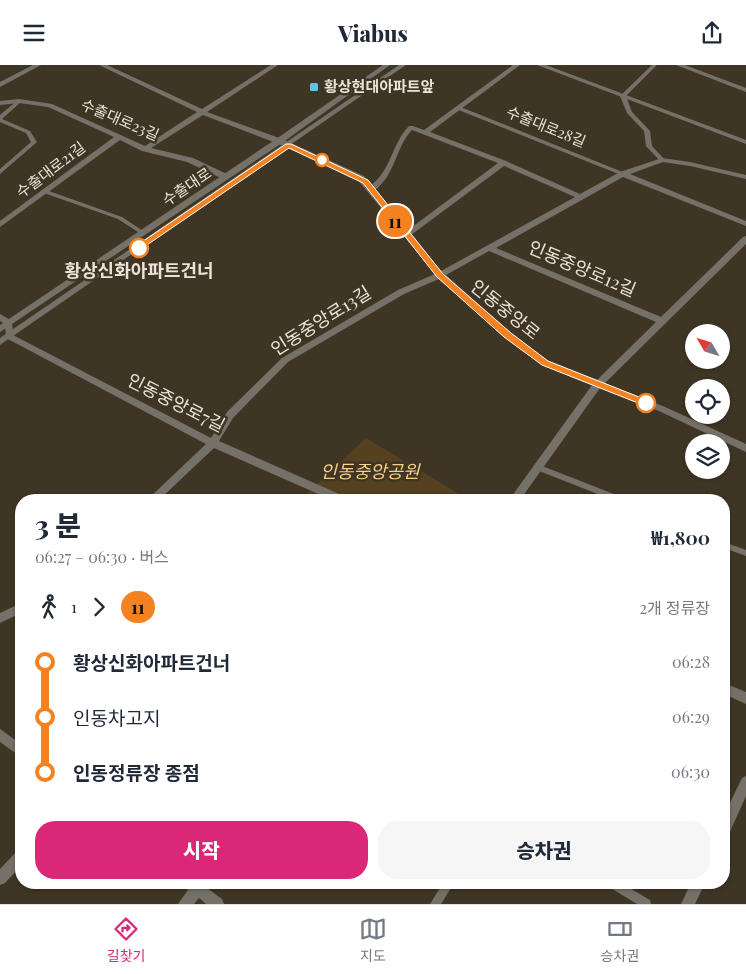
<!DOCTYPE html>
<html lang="ko">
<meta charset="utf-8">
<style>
:root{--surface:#fff;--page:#f6f6f7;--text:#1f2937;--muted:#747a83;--line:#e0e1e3;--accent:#db2777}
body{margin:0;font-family:"Playfair Display","Noto Sans KR",serif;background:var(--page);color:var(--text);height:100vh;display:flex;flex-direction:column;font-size:19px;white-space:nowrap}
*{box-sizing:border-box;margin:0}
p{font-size:16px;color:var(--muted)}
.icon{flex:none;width:28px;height:28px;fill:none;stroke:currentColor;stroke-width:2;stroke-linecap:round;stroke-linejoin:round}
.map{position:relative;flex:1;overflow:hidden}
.drawer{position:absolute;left:15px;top:429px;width:715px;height:395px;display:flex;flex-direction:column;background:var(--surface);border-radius:20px;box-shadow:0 1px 4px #0004}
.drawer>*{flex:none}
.badge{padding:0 10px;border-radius:16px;font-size:18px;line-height:32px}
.needle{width:32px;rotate:309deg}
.tools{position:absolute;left:685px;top:259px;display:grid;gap:10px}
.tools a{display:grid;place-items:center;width:45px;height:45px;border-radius:50%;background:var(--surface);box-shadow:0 1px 4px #0004;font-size:25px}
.map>.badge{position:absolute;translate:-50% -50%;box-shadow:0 0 0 2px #fff}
.legs{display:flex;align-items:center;gap:8px;height:55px;padding:0 20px;font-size:16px}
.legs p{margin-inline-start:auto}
.head{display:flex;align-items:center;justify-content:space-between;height:85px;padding:0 20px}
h1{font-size:28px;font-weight:800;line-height:38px}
.primary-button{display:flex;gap:10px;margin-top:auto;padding:10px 20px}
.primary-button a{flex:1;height:58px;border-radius:20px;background:var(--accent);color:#fff;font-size:20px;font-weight:800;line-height:58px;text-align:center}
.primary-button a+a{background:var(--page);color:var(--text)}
ul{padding:0 20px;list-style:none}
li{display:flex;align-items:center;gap:18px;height:55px;font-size:19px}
li i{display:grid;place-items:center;width:8px;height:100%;margin:0 6px;background:currentColor}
li i::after{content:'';width:12px;height:12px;margin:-6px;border:4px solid;border-radius:50%;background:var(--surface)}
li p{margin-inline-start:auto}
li:first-child i{background:linear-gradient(#0000 50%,currentColor 0)}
li:last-child i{background:linear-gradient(currentColor 50%,#0000 0)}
header{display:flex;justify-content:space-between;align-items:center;height:65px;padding:0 20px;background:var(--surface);font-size:22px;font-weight:800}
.tab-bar{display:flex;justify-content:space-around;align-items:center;height:70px;border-top:1px solid var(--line);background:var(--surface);font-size:14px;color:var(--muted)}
.tab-bar a{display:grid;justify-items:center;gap:2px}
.tab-bar .active{color:var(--accent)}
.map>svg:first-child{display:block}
</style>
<header><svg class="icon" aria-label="menu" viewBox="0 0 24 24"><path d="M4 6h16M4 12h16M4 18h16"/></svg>Viabus<svg class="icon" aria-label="share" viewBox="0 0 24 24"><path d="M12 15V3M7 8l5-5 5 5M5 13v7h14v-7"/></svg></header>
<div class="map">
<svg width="746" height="839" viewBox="0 0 746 839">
<rect width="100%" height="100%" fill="#3f3524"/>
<polygon fill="#55411f" points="366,373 469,435 309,435 302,433"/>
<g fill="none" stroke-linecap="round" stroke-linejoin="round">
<g fill="#757068" fill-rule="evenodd">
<polygon points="652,0 657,0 626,31 632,47 650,66 652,81 665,95 662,97 660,96 646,81 644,66 627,48 620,31"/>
<polygon points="19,34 22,36 21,37 2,54 30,66 37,77 0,109 0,104 31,77 26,68 0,57 0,50"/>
<polygon points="458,41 625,108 626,109 625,110 621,110 456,44 455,43"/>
<polygon points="46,125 122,152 146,168 145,169 141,169 118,154 44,128 43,127"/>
<polygon points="537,399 624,433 625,435 613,435 534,404 533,402 534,400"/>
<polygon points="724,477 746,485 746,491 724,483"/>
<polygon points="443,818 454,818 441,839 430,839"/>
<polygon points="608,818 621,818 650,835 651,839 637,839 609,822"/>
</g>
<g fill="#757068" fill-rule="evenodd">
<polygon points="33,0 41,0 0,22 0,17"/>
<path d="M99,0h8l95,44 69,-44h7l-71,47 75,27 82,37 7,9c20,-14 21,-42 38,-59h4l11,4 89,-65h7l-90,67 76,29 74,33 40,-22 42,-14 28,4 56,13v4l-56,-13 -27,-4 -33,12 116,47v5l-123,-49 -127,71 165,69 82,-80 3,-1v8l-141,139 60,24 81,37v8l-87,-41 -59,-23 -80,112h-11l83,-115 -50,-20 -37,-28 -66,-58 -35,15 -116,68 -55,56 -14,23 127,56 1,3h-15l-118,-52 -55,52h-12l59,-56 -200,-106 -1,-14 -5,-3v-7l12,7 1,14 198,103 16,-26 55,-54 116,-68 37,-16 -77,-94 -82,-37 -73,-28 -52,33 42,10 36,17v4h-6l-36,-17 -45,-11 -22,-11 -120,87v-6l114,-84 -66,-30 -29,-4 -19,2v-4l19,-2 33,5 93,42 52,-34zM412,65l86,33 -90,67 -33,-40c21,-16 20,-42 37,-60zM504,101l71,31 -134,74 -30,-36zM489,186l167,71 -59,58 -49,-19 -37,-28 -65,-58z"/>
<polygon points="537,0 546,0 746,75 746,79"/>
<polygon points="676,0 685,0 746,23 746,27"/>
<polygon points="21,538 21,548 0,558 0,548"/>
<polygon points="724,618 746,627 746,639 724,629"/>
<polygon points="0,664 21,679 21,692 0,677"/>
<polygon points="746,711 746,731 729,769 724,770 724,750 742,713"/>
<polygon points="21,786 21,801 5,818 0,820 0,804 16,787"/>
<polygon points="183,818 209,818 207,823 222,834 224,839 206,839 199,833 194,839 178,839 188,825"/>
<polygon points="691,818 705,818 695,839 681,839"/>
</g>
<g fill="#757068" fill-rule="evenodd">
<polygon points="383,0 390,0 282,78 0,267 0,260 276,74"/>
<polygon points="399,0 406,0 0,280 0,273"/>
</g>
</g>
<polygon fill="#f58220" stroke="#fff" points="286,79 291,79 368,115 443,209 511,268 548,296 649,336 649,340 643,340 542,300 504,272 437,212 363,118 289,83 141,184 136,184 136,181"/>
<rect fill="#59c8e4" stroke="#3f3524" stroke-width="2" x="309" y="17" width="10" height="10" rx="2.5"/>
<g fill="#fff" stroke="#f58220" stroke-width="2.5">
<circle cx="322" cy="95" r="6"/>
<circle cx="139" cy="183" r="9"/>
<circle cx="646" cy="338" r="9"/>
</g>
<g text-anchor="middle" stroke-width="5" stroke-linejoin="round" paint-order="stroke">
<g font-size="15" font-weight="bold" fill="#e9e2d8" stroke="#3f3524" text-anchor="start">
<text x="324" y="27">황상현대아파트앞</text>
</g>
<g font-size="15" fill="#e9e2d8" stroke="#3f3524">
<text transform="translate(120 55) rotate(23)" y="5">수출대로23길</text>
<text transform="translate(546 62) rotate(22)" y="5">수출대로28길</text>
<text transform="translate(51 105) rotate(-37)" y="5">수출대로21길</text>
<text transform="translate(187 122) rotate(-34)" y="5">수출대로</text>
</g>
<g font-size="18" fill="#e9e2d8" stroke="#3f3524">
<text transform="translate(582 204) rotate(23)" y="6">인동중앙로12길</text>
<text transform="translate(505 245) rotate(39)" y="6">인동중앙로</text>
<text transform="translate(321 256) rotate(-32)" y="6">인동중앙로13길</text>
<text transform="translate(176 338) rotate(27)" y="6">인동중앙로7길</text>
</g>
<g font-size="18" font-weight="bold" fill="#e9e2d8" stroke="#3f3524">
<text x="139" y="212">황상신화아파트건너</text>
</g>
<g font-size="18" font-style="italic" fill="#f9ce87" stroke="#3f3524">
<text x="370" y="413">인동중앙공원</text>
</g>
</g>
</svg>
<div class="tools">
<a><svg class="needle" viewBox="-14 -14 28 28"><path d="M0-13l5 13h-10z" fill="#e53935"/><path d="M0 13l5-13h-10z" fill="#747a83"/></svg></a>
<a><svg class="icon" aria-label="locate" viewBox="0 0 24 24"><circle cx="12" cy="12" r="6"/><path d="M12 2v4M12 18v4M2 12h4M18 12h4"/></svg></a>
<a><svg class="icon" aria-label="layers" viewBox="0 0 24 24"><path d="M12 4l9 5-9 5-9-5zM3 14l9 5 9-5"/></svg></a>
</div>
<b class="badge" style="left:395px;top:156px;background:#f58220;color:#111">11</b>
<section class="drawer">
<div class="head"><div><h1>3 분</h1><p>06:27 – 06:30 · 버스</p></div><b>₩1,800</b></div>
<div class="legs"><svg class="icon" aria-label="walk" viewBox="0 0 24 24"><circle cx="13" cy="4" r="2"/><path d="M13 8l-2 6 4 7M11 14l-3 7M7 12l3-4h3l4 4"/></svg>1<svg class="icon" aria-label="forward" viewBox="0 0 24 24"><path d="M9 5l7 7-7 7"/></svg><b class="badge" style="background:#f58220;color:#111">11</b><p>2개 정류장</p></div>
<ul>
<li><i style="color:#f58220"></i><b>황상신화아파트건너</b><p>06:28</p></li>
<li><i style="color:#f58220"></i><span>인동차고지</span><p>06:29</p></li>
<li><i style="color:#f58220"></i><b>인동정류장 종점</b><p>06:30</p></li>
</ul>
<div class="primary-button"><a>시작</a><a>승차권</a></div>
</section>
</div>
<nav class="tab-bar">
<a class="active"><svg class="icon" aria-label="directions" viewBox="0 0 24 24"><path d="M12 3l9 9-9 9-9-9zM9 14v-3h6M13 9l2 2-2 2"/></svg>길찾기</a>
<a><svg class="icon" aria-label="map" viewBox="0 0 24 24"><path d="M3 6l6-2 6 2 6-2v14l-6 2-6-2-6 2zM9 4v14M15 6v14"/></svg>지도</a>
<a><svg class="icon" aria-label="tickets" viewBox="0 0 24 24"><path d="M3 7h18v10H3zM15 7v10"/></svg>승차권</a>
</nav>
